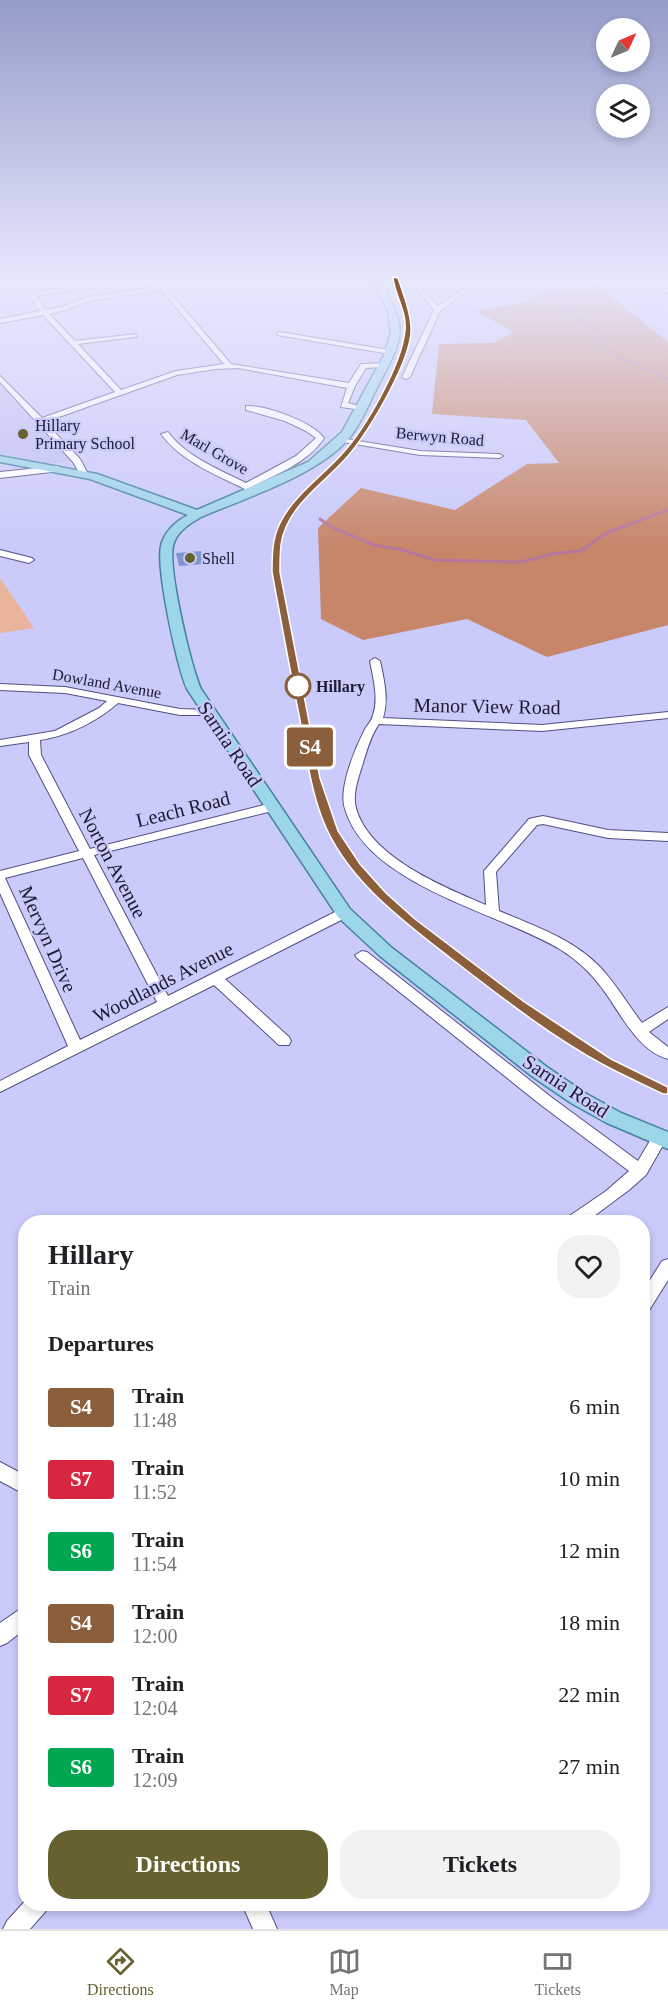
<!DOCTYPE html>
<style>
:root{--surface:#fff;--page:#f2f2f2;--text:#202124;--muted:#757577;--line:#e0e0e0;--accent:#66612e}
body{margin:0;font-family:"Times New Roman",serif;background:var(--page);color:var(--text);height:100vh;display:flex;flex-direction:column;font-size:22px;white-space:nowrap}
*{box-sizing:border-box;margin:0}
p{font-size:20px;color:var(--muted)}
.icon{flex:none;width:33px;height:33px;fill:none;stroke:currentColor;stroke-width:2;stroke-linecap:round;stroke-linejoin:round}
.map{position:relative;flex:1;overflow:hidden}
.side{position:absolute;left:18px;top:1215px;width:632px;height:696px;display:flex;flex-direction:column;background:var(--surface);border-radius:24px;box-shadow:0 3px 9px #0003}
.side>*{flex:none}
.badge{padding:0 12px;border-radius:4px;font-size:21px;line-height:39px}
.needle{width:39px;rotate:46deg}
.buttons{position:absolute;left:596px;top:18px;display:grid;gap:12px}
.buttons a{display:grid;place-items:center;width:54px;height:54px;border-radius:50%;background:var(--surface);box-shadow:0 3px 9px #0003;font-size:30px}
.map>.badge{position:absolute;translate:-50% -50%;box-shadow:0 0 0 3px #fff}
h2{padding:0 30px;font-size:22px;line-height:54px}
.round{display:grid;place-items:center;flex:none;width:63px;height:63px;border-radius:24px;background:var(--page)}
.head{display:flex;align-items:center;justify-content:space-between;height:102px;padding:0 30px}
h1{font-size:28px;font-weight:700;line-height:45px}
.cta{display:flex;gap:12px;margin-top:auto;padding:12px 30px}
.cta a{flex:1;height:69px;border-radius:24px;background:var(--accent);color:#fff;font-size:24px;font-weight:700;line-height:69px;text-align:center}
.cta a+a{background:var(--page);color:var(--text)}
ul{padding:0;list-style:none}
li{display:flex;align-items:center;gap:18px;height:72px;padding:0 30px}
li div{flex:1}
li b{display:block;font-size:22px}
li em{font-style:normal}
li .badge{min-width:66px;font-weight:700;text-align:center}
.tabs{display:flex;justify-content:space-around;align-items:center;height:84px;border-top:2px solid var(--line);background:var(--surface);font-size:16px;color:var(--muted)}
.tabs a{display:grid;justify-items:center;gap:3px}
.tabs .current{color:var(--accent)}
.map>svg:first-child{display:block}
</style>
<div class="map">
<svg width="668" height="1929" viewBox="0 0 668 1929">
<rect width="100%" height="100%" fill="#cacafb"/>
<polygon fill="#bfbef4" points="0,385 56,445 70,461 49,464 0,453"/>
<polygon fill="#eab49c" points="0,578 34,628 0,633"/>
<polygon fill="#c78669" points="598,286 668,342 668,625 547,657 467,619 363,640 321,619 318,528 361,488 455,510 527,464 559,463 526,420 432,414 439,344 493,343 514,332 476,311 527,302 547,290"/>
<g fill="none" stroke-linecap="round" stroke-linejoin="round">
<polyline stroke="#b6779b" stroke-width="2" points="555,306 580,318 595,330 609,352 668,379"/>
<polyline stroke="#b6779b" stroke-width="3" points="320,519 333,528 374,545 402,550 435,560 520,562 557,553 581,551 606,533 668,510"/>
</g>
<polygon fill="#7d96cc" points="201,551 204,564 179,566 176,553"/>
<g fill="none" stroke-linecap="round" stroke-linejoin="round">
<g stroke="#514f83" stroke-width="2">
<g id="minor">
<polygon points="9,278 18,278 0,285 0,281"/>
<path d="M215,278h14l-62,11 64,75 118,19 12,-19 25,-1v4h-3l-17,1 -11,18 -7,17 18,5 -4,2 -21,-3 6,-19 -109,-20 -22,1 -39,6 -132,47 35,37 8,15 -7,2 -8,-14 -73,-80v-6l42,42 73,-26 -72,-77 -43,8v-4l40,-8 -10,-15 8,-5 67,-8 3,2 -68,10 -3,2 9,13 15,-3 27,-10zM161,290l63,74 -48,7 -55,19 -43,-46 57,-7 2,-1v-2l-62,7 -26,-27 16,-4 24,-9z"/>
<polygon points="413,278 419,278 420,286 438,306 478,278 485,278 440,311 410,377 406,379 402,377 434,310 414,286"/>
<polygon points="636,278 644,278 668,289 668,293"/>
<polygon points="279,332 390,350 394,352 390,354 277,335 277,333"/>
<path d="M246,406c20,-1 66,16 78,32 -15,24 -47,36 -71,48l4,2v4h-6c-30,-15 -70,-30 -90,-58l7,-2c17,24 52,38 78,51l50,-27 20,-18 -10,-7 -21,-10 -39,-11z"/>
<polygon points="340,438 420,451 499,454 503,456 499,458 420,455 343,442 340,442"/>
<polygon points="57,466 60,467 60,471 0,478 0,472"/>
<polygon points="0,550 32,558 34,560 29,563 0,556"/>
<path d="M375,658l5,3c4,19 9,38 3,57l159,7 126,-13v6l-126,13 -163,-7c-8,11 -12,26 -16,39 -4,13 -11,31 -7,45 13,49 88,79 130,97l-2,-34 45,-52 4,-1 10,-2 65,14 60,3v8l-60,-3 -65,-14 -6,1 -41,47 3,39c36,15 74,28 101,56 16,17 28,38 42,56l26,-16v12l-19,13 19,15v12c-32,-9 -48,-48 -67,-72 -11,-15 -24,-27 -40,-37 -62,-38 -193,-64 -216,-141 -7,-20 10,-60 19,-78 3,-6 8,-10 9,-16 6,-17 0,-37 -3,-54z"/>
<path d="M0,684l65,3 115,22 32,1v4l-4,1h-28l-62,-12c-22,19 -50,33 -78,37l1,15 49,94 182,-46 4,1 2,3 -2,3 -182,45 74,141 171,-86h10l1,3 -1,3 -124,63 64,58 2,4 -2,4h-10l-65,-60 -214,107v-11l68,-35 -68,-153v-22l79,-20 -50,-96v-13l-29,4v-6l55,-9 44,-23 8,-7 -42,-8 -65,-3zM83,858l74,144 -77,38 -75,-162z"/>
<polygon points="362,951 367,952 551,1097 638,1161 654,1134 659,1132 664,1134 667,1138 646,1175 629,1190 586,1222 566,1222 568,1217 606,1191 629,1171 541,1105 357,958 355,955"/>
<polygon points="668,1259 668,1280 648,1312 642,1314 642,1293 662,1261"/>
<polygon points="0,1462 26,1476 26,1495 0,1481"/>
<polygon points="26,1605 26,1628 7,1643 0,1646 0,1623"/>
<polygon points="26,1900 26,1904 49,1904 45,1912 30,1929 3,1929 7,1921"/>
<polygon points="242,1904 266,1904 277,1929 253,1929"/>
</g>
</g>
<g stroke="#4581a0" stroke-width="3">
<path id="major" d="M371,278h8c28,51 27,55 0,106 -9,17 -17,38 -29,53 -31,38 -103,60 -149,80 -12,7 -25,15 -28,29 -5,24 18,120 28,143l149,220 42,39 155,119 38,26 36,20 47,19v17l-61,-26 -36,-20 -38,-26 -153,-121 -42,-39 -151,-228c-10,-23 -31,-120 -26,-143 3,-14 15,-25 27,-31l-98,-36 -90,-17v-6l97,18 100,36 111,-48 34,-30 42,-77 7,-23 -3,-20z"/>
</g>
<use href="#minor" fill="#fff" fill-rule="evenodd"/>
<use href="#major" fill="#9dd5e9" fill-rule="evenodd"/>
<path stroke="#7a799f" stroke-width="2" d="M337,464c27,-26 73,-99 71,-137 0,-17 -10,-32 -13,-49"/>
<polyline stroke="#7a799f" stroke-width="3" points="301,703 276,572 278,548 283,528 291,512 302,498 339,462"/>
<path stroke="#7a799f" stroke-width="4" d="M301,702c7,38 10,80 26,116 34,80 134,145 203,195"/>
<polyline stroke="#7a799f" stroke-width="4.5" points="528,1011 593,1054 668,1091"/>
</g>
<linearGradient id="sky" x2="0" y2="1"><stop stop-color="#949cc9"/><stop offset="0.51" stop-color="#e7e7fd"/><stop offset="1" stop-color="#e7e7fd" stop-opacity="0"/></linearGradient>
<rect width="668" height="548" fill="url(#sky)"/>
<path fill="#8b5e3c" stroke="#fff" stroke-width="1.5" d="M393,277l5,1c5,15 12,31 13,48 3,31 -42,105 -63,130 -23,27 -62,50 -67,89 -1,9 -1,18 -1,27l40,206 18,53 22,33 26,29 29,26 108,82 88,58 57,28v7h-5c-20,-10 -41,-19 -61,-30 -53,-29 -101,-67 -149,-104 -50,-39 -108,-81 -131,-142 -12,-31 -16,-66 -22,-98 -10,-49 -19,-99 -28,-148 0,-17 0,-33 8,-49 13,-27 41,-46 61,-68 24,-26 61,-90 64,-125 2,-19 -11,-36 -12,-53z"/>
<g fill="#66612e" stroke="#cacafb" stroke-width="2">
<circle cx="23" cy="434" r="6"/>
<circle cx="190" cy="558" r="6"/>
</g>
<circle fill="#fff" stroke="#8b5e3c" stroke-width="3" cx="298" cy="686" r="12"/>
<g text-anchor="middle" stroke-width="4.5" stroke-linejoin="round" paint-order="stroke">
<g font-size="16" fill="#1b1a31" stroke="#cacafb" text-anchor="start">
<text x="35" y="431">Hillary<tspan x="35" dy="18">Primary School</tspan></text>
<text x="202" y="564">Shell</text>
</g>
<g font-size="16" fill="#1b1a31" stroke="#cacafb">
<text transform="translate(440 436) rotate(5)" y="6">Berwyn Road</text>
<text transform="translate(215 451) rotate(30)" y="6">Marl Grove</text>
<text transform="translate(107 683) rotate(10)" y="6">Dowland Avenue</text>
</g>
<g font-size="16" font-weight="bold" fill="#1b1a31" stroke="#cacafb" text-anchor="start">
<text x="316" y="692">Hillary</text>
</g>
<g font-size="20" fill="#1b1a31" stroke="#cacafb">
<text transform="translate(487 706) rotate(1)" y="7">Manor View Road</text>
<text transform="translate(230 744) rotate(56)" y="7">Sarnia Road</text>
<text transform="translate(183 809) rotate(-14)" y="7">Leach Road</text>
<text transform="translate(113 863) rotate(62)" y="7">Norton Avenue</text>
<text transform="translate(48 939) rotate(66)" y="7">Mervyn Drive</text>
<text transform="translate(163 982) rotate(-27)" y="7">Woodlands Avenue</text>
<text transform="translate(566 1086) rotate(33)" y="7">Sarnia Road</text>
</g>
</g>
</svg>
<div class="buttons">
<a><svg class="needle" viewBox="-14 -14 28 28"><path d="M0-13l5 13h-10z" fill="#e53935"/><path d="M0 13l5-13h-10z" fill="#757577"/></svg></a>
<a><svg class="icon" aria-label="layers" viewBox="0 0 24 24"><path d="M12 4l9 5-9 5-9-5zM3 14l9 5 9-5"/></svg></a>
</div>
<b class="badge" style="left:310px;top:747px;background:#8b5e3c;color:#fff">S4</b>
<section class="side">
<div class="head"><div><h1>Hillary</h1><p>Train</p></div><a class="round"><svg class="icon" aria-label="heart" viewBox="0 0 24 24"><path d="M12 20l-8-8c-3-5 5-10 8-4 3-6 11-1 8 4z"/></svg></a></div>
<h2>Departures</h2>
<ul>
<li><span class="badge" style="background:#8b5e3c;color:#fff">S4</span><div><b>Train</b><p>11:48</p></div><em>6 min</em></li>
<li><span class="badge" style="background:#d7263d;color:#fff">S7</span><div><b>Train</b><p>11:52</p></div><em>10 min</em></li>
<li><span class="badge" style="background:#00a651;color:#fff">S6</span><div><b>Train</b><p>11:54</p></div><em>12 min</em></li>
<li><span class="badge" style="background:#8b5e3c;color:#fff">S4</span><div><b>Train</b><p>12:00</p></div><em>18 min</em></li>
<li><span class="badge" style="background:#d7263d;color:#fff">S7</span><div><b>Train</b><p>12:04</p></div><em>22 min</em></li>
<li><span class="badge" style="background:#00a651;color:#fff">S6</span><div><b>Train</b><p>12:09</p></div><em>27 min</em></li>
</ul>
<div class="cta"><a>Directions</a><a>Tickets</a></div>
</section>
</div>
<nav class="tabs">
<a class="current"><svg class="icon" aria-label="directions" viewBox="0 0 24 24"><path d="M12 3l9 9-9 9-9-9zM9 14v-3h6M13 9l2 2-2 2"/></svg>Directions</a>
<a><svg class="icon" aria-label="map" viewBox="0 0 24 24"><path d="M3 6l6-2 6 2 6-2v14l-6 2-6-2-6 2zM9 4v14M15 6v14"/></svg>Map</a>
<a><svg class="icon" aria-label="tickets" viewBox="0 0 24 24"><path d="M3 7h18v10H3zM15 7v10"/></svg>Tickets</a>
</nav>
